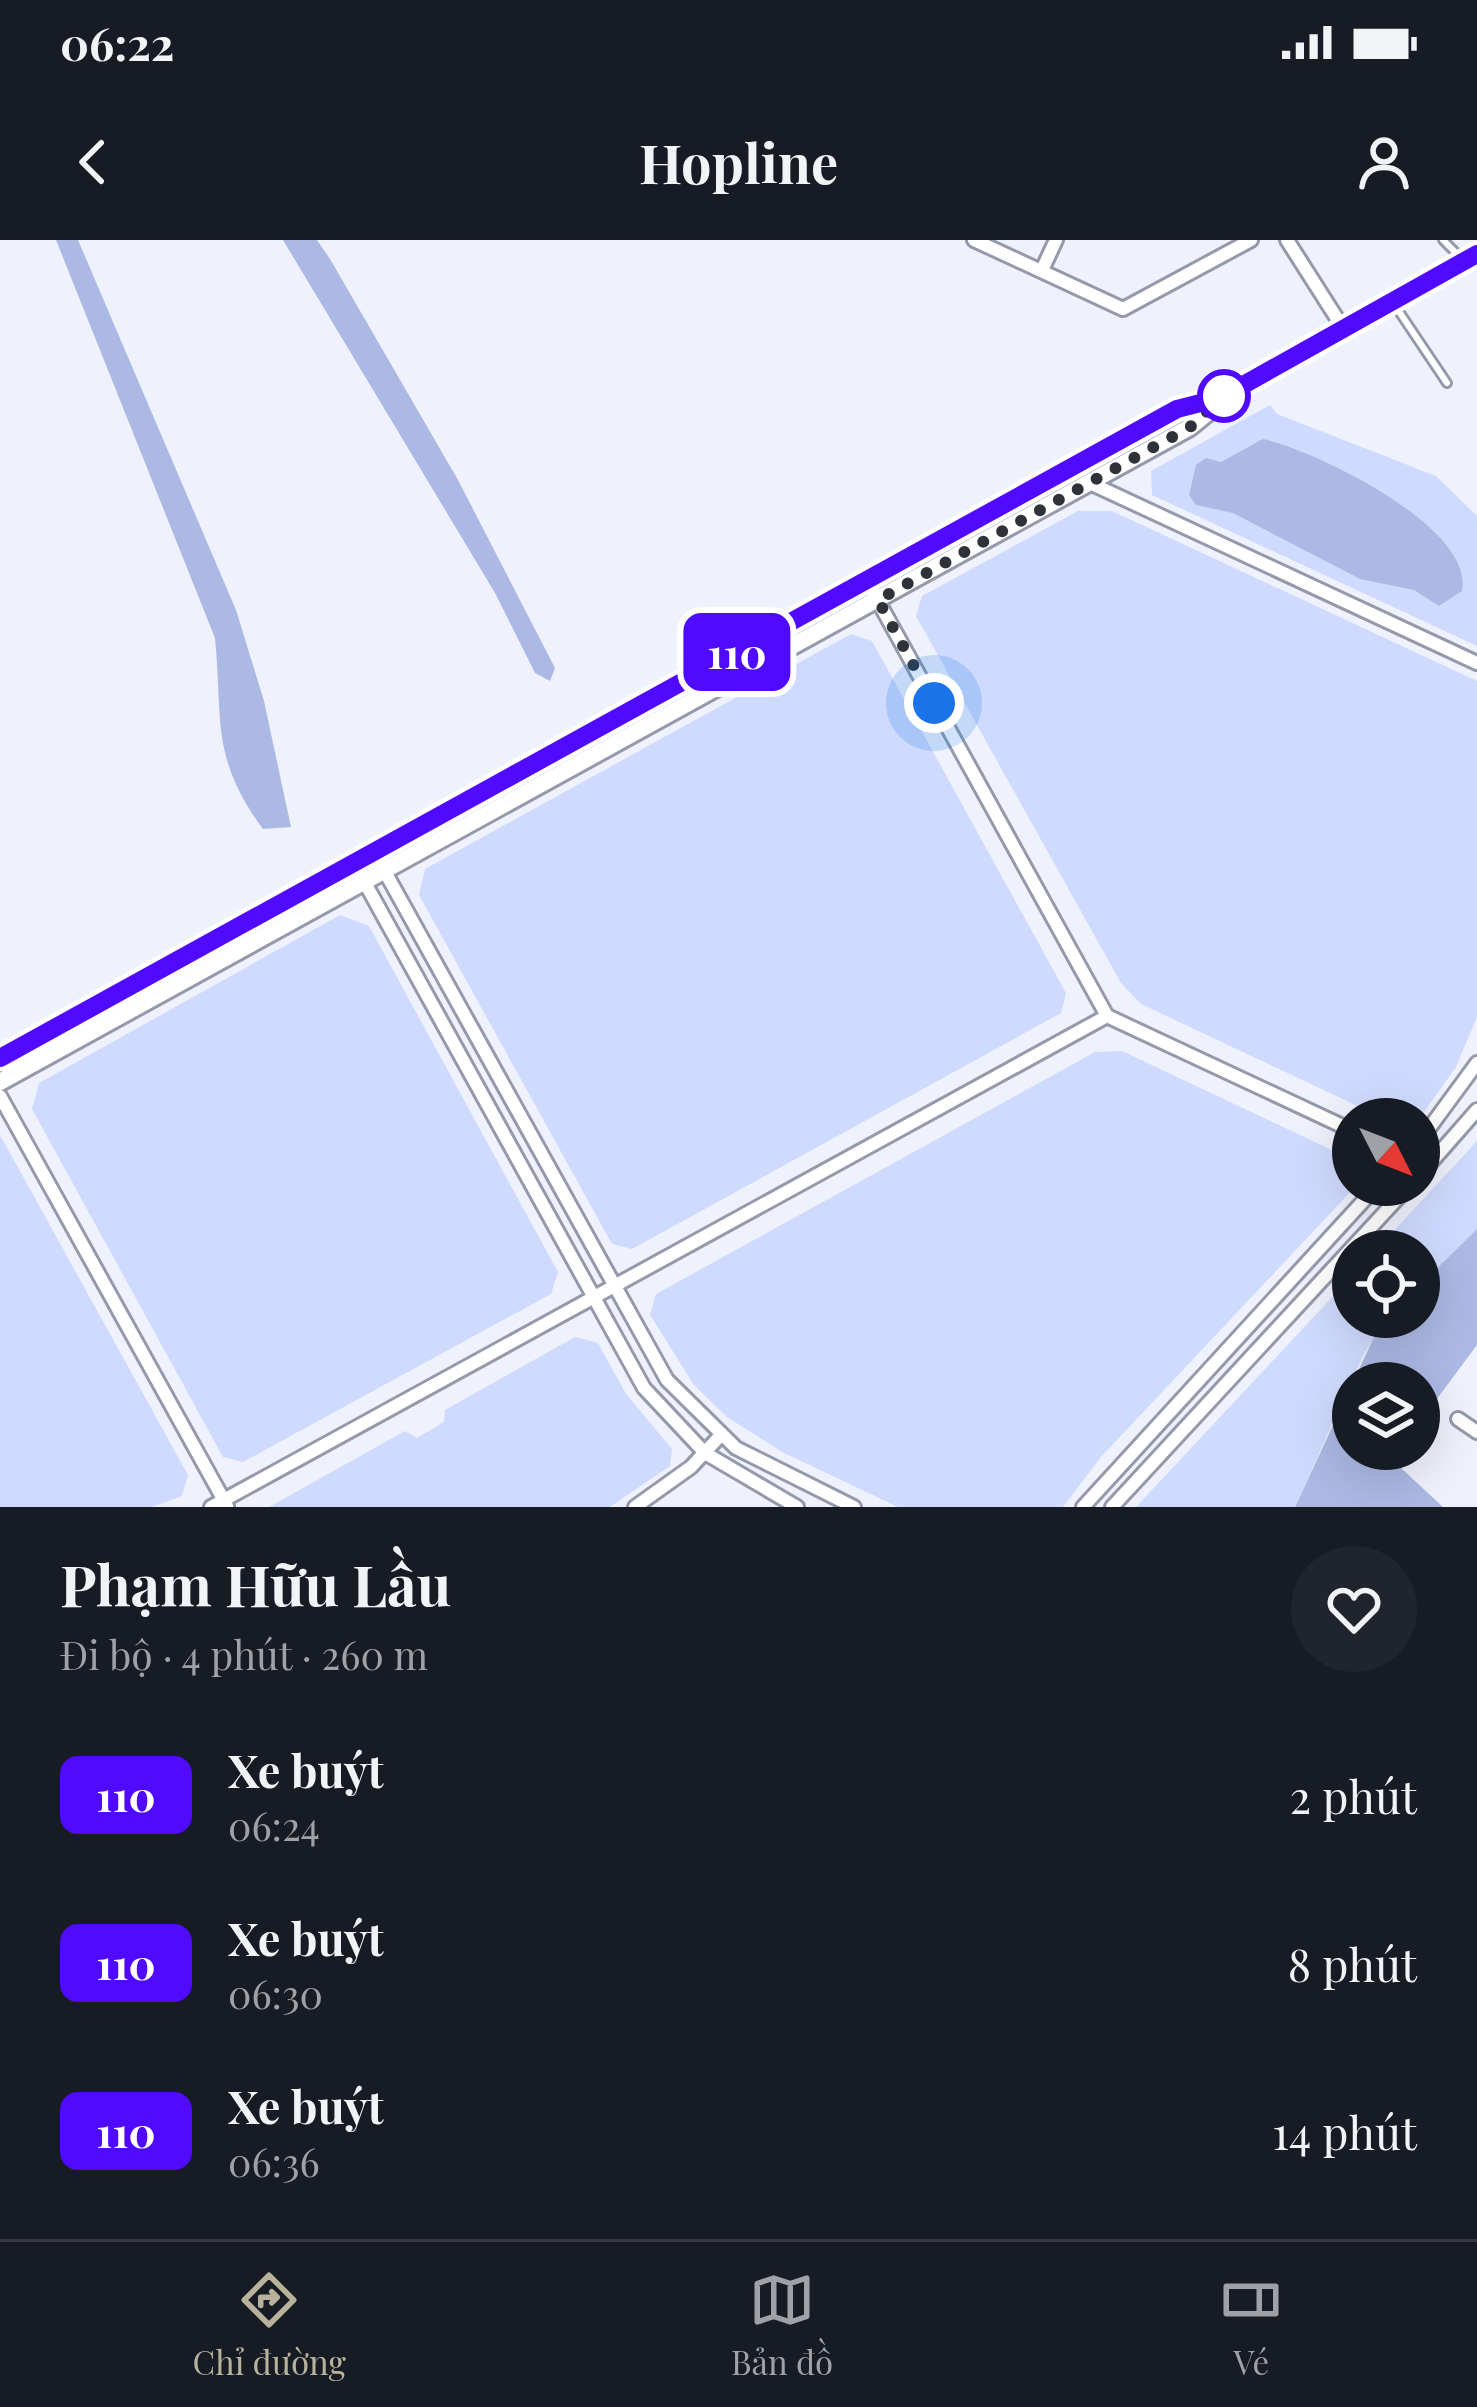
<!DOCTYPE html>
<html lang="vi">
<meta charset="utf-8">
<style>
:root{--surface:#171b24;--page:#20242c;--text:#f1f3f6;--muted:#9ea1a6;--line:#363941;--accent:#b8b29d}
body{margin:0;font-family:"Playfair Display",serif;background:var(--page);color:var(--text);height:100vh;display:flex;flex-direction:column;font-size:45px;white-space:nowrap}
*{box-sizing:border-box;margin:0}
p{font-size:39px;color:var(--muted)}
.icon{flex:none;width:66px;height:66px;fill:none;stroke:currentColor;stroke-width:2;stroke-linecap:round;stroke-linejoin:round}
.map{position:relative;height:1267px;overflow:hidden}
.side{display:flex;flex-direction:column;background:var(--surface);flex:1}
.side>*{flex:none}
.badge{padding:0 24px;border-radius:18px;font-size:42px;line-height:78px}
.needle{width:78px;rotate:132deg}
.buttons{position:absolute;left:1332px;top:858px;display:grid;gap:24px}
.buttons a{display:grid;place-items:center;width:108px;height:108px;border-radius:50%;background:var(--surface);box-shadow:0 12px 48px #0002;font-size:60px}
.you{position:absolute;width:60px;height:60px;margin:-30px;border:9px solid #fff;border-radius:50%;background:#1a73e8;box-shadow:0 0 0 18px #1a73e833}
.map>.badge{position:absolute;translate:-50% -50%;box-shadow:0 0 0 6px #fff}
.round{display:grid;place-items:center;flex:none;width:126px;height:126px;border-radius:63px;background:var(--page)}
.head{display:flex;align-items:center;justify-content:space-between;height:204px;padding:0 60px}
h1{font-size:57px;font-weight:700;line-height:90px}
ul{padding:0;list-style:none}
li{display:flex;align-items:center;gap:36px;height:168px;padding:0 60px}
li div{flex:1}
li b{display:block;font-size:45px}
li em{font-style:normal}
li .badge{min-width:132px;font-weight:700;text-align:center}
.status{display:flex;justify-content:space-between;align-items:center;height:84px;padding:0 60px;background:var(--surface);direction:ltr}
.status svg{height:33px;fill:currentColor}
header{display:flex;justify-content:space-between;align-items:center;height:156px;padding:0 60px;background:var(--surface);font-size:54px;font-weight:700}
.tab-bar{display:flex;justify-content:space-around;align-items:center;height:168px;border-top:3px solid var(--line);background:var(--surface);font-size:33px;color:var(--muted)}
.tab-bar a{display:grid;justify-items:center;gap:6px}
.tab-bar .selected{color:var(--accent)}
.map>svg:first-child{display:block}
</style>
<div class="status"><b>06:22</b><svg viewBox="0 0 49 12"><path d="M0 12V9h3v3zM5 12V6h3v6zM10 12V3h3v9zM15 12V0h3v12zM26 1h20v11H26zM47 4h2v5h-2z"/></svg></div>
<header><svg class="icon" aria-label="back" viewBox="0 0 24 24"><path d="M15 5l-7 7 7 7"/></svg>Hopline<svg class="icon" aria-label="person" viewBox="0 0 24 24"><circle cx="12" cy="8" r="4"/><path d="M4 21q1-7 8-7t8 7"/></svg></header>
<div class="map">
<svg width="1477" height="1267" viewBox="0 0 1477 1267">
<rect width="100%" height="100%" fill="#eff2fd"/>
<g fill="#cfdbfe">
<polygon points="1270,165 1277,174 1436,236 1477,276 1477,406 1152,255 1151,231"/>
<polygon points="1078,271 1112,271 1477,441 1477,777 1456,827 1422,875 1385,879 1141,764 1121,743 916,376 922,356"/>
<polygon points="851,394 872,401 1066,753 1061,773 632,1009 612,1004 419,655 425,629"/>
<polygon points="340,675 369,686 558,1032 551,1054 243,1222 223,1217 32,869 39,843"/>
<polygon points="1122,811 1353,920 1357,945 1101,1217 1063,1267 898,1267 782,1212 727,1177 694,1145 650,1075 656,1054 1095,812"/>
<polygon points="0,895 188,1235 182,1256 152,1267 0,1267"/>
<polygon points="1477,901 1477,989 1419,1046 1419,1011 1375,1011"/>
<polygon points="1353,1035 1353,1077 1387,1077 1363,1115 1295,1267 1136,1267"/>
<polygon points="575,1097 598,1103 626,1154 672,1209 670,1226 610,1267 269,1267 405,1191 417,1198 444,1182 445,1170"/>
</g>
<g fill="#abb9e4">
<path d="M56,0h22l158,370 28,91 27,126 -28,2c-53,-72 -40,-109 -48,-191z"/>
<polygon points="283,0 317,0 330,19 458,240 555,428 550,441 535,433 495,353"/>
<path d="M1263,199c51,11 212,88 199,152l-23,15 -25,-16 -54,-11 -127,-66 -37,-8 -7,-10 7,-30 10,-7 15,4z"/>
<polygon points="1477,989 1477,1105 1419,1183 1419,1143 1353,1143 1353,1209 1403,1209 1402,1229 1443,1267 1295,1267 1375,1095 1387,1077 1419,1077 1419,1046"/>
</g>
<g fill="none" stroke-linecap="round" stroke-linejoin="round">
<g stroke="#949aaa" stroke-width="12">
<g id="lane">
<polyline points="1443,0 1462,19"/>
<polyline points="1394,64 1447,143"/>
</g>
</g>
<g stroke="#949aaa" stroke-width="18">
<g id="street">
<polyline points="974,0 1123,69 1251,0"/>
<polyline points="1287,0 1343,88"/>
<polyline points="1042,30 1056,0"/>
<polyline points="1090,243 1477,423"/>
<polyline points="867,341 1107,776 1353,891"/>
<polyline points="374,612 667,1140 736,1208 854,1267"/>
<polyline points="354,623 644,1148 705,1213 797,1267"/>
<polyline points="0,856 227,1266"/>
<polyline points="1419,902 1477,823"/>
<polyline points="1419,936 1477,870"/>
<polyline points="1458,1179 1477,1192"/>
<polyline points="211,1267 1107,776"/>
<polyline points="635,1267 691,1227 720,1196"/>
<polyline points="1083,1267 1378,945"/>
<polyline points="1112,1267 1410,945"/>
</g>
</g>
<g stroke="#949aaa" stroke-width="22">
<g id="secondary">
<polyline points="0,818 1177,169 1219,158"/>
<polyline points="0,842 1190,187 1240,146 1477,14"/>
</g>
</g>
<use href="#lane" stroke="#fff" stroke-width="6"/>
<use href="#street" stroke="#fff" stroke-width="12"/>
<use href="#secondary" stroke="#fff" stroke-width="16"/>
</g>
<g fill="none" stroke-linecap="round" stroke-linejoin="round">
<g stroke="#fff" stroke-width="27">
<polyline id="line" points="0,818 1177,169 1220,158 1477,14"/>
</g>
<use href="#line" stroke="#4f0aff" stroke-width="18"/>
<polyline stroke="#2f3238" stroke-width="12" stroke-dasharray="0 21.6" points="934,463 878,360 1190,187 1224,156"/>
</g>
<circle fill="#fff" stroke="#4f0aff" stroke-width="6" cx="1224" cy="156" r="24"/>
</svg>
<div class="buttons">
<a><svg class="needle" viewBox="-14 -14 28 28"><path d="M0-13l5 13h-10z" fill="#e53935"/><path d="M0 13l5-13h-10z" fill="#9ea1a6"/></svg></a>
<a><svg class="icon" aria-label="locate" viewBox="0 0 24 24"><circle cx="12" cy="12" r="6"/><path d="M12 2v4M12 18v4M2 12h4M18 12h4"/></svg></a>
<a><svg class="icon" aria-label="layers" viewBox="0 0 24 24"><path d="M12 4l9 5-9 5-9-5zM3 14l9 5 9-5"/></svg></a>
</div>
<div class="you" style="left:934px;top:463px"></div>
<b class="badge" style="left:737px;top:412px;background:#4f0aff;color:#fff">110</b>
</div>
<section class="side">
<div class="head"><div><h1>Phạm Hữu Lầu</h1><p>Đi bộ · 4 phút · 260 m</p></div><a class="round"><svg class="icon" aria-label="heart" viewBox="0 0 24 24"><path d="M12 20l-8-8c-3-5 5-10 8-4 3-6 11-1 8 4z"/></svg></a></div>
<ul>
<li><span class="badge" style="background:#4f0aff;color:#fff">110</span><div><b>Xe buýt</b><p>06:24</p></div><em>2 phút</em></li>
<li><span class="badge" style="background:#4f0aff;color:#fff">110</span><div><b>Xe buýt</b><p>06:30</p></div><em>8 phút</em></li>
<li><span class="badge" style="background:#4f0aff;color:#fff">110</span><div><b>Xe buýt</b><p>06:36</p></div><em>14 phút</em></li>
</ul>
</section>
<nav class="tab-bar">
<a class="selected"><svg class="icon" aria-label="directions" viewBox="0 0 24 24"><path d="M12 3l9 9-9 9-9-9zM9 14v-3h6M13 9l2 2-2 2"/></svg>Chỉ đường</a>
<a><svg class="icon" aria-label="map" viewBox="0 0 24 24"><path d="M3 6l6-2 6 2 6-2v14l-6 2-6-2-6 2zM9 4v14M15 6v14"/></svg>Bản đồ</a>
<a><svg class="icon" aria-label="tickets" viewBox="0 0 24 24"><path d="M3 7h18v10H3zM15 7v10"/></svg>Vé</a>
</nav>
